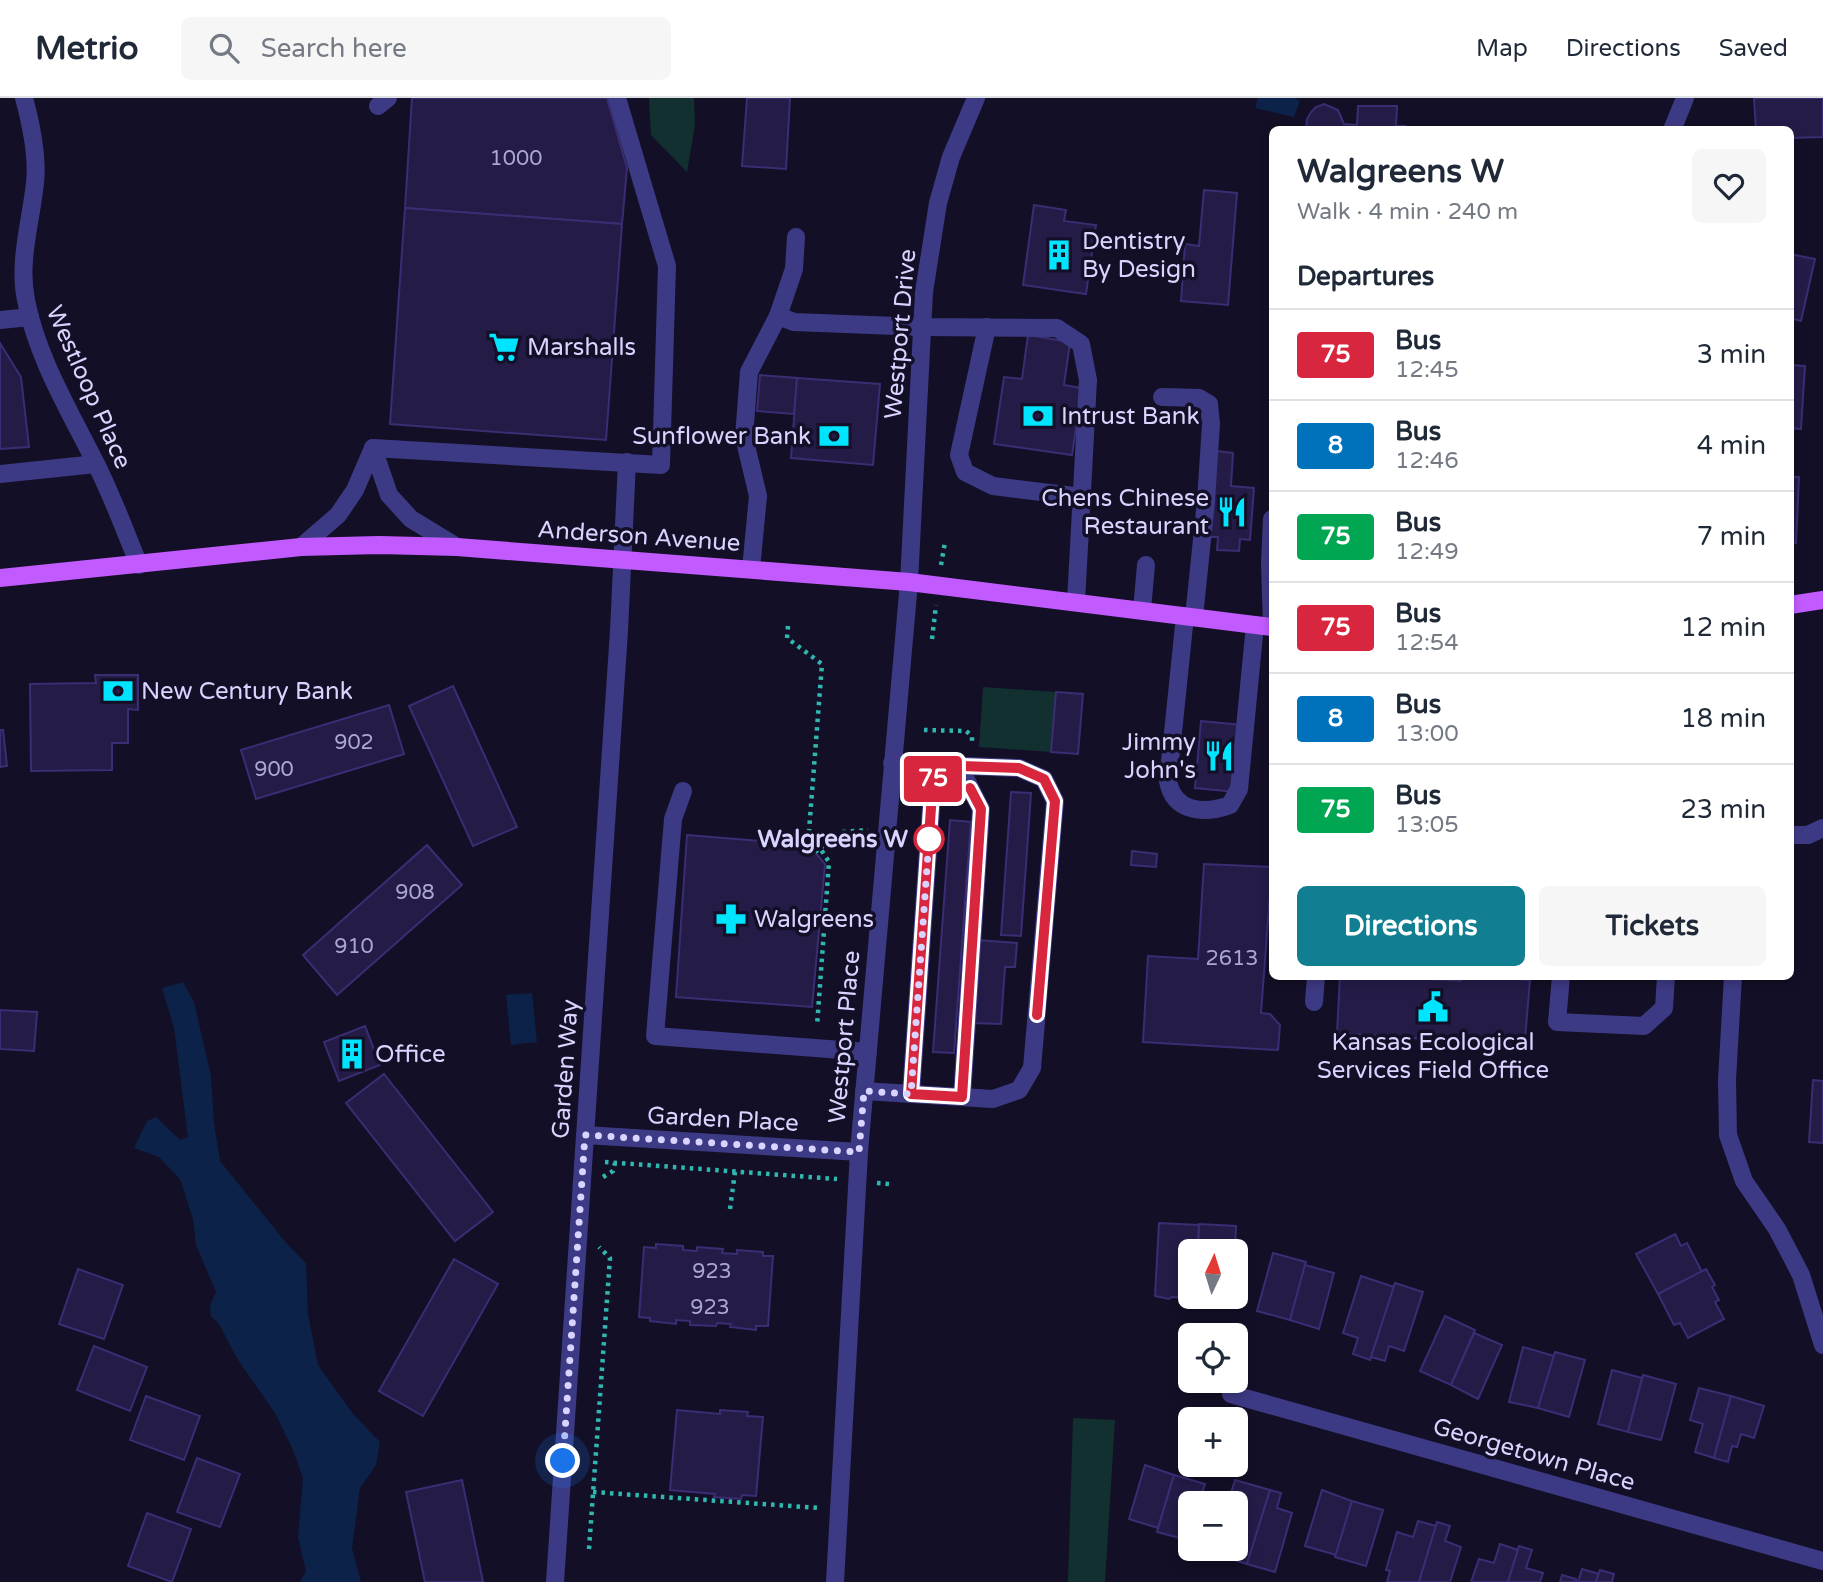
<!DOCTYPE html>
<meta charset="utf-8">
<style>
:root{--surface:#fff;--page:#f6f6f7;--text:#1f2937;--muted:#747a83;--line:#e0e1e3;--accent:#117e91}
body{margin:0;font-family:"Varela Round",sans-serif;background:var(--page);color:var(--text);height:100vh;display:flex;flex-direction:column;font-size:26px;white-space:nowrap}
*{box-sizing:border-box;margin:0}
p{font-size:23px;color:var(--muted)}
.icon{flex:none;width:38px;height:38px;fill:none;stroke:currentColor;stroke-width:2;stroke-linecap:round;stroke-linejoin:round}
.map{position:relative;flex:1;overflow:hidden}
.sheet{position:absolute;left:1269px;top:28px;width:525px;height:854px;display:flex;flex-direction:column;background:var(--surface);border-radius:10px;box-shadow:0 4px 10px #0003}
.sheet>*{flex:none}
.badge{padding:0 14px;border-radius:5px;font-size:24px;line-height:46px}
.needle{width:46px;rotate:4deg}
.controls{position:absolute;left:1178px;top:1141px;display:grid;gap:14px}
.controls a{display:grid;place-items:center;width:70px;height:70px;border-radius:10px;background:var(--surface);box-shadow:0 4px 10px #0003;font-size:35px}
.you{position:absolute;width:35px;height:35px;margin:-18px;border:5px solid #fff;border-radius:50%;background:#1a73e8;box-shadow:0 0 0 10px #1a73e833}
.map>.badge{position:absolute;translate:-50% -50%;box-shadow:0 0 0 4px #fff}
h2{padding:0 28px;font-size:26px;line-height:63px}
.round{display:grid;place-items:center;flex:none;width:74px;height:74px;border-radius:10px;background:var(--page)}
.overview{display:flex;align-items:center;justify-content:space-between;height:119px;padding:0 28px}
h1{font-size:33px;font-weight:800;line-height:52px}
.primary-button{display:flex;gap:14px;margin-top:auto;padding:14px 28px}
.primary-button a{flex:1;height:80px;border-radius:10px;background:var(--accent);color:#fff;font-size:28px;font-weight:800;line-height:80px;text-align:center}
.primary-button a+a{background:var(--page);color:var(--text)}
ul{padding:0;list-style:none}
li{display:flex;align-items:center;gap:21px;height:91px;padding:0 28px;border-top:2px solid var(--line)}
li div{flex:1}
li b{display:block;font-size:26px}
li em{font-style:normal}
li .badge{min-width:77px;font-weight:700;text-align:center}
header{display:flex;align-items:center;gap:42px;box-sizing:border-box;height:98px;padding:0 35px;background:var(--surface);border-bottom:2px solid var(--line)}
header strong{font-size:33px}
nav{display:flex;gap:38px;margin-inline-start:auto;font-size:24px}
.search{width:490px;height:63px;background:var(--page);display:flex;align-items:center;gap:18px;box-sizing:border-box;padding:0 24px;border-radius:10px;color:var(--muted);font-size:26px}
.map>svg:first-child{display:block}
</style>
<header>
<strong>Metrio</strong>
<div class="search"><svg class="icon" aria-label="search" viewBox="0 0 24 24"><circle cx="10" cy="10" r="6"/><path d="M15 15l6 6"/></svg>Search here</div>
<nav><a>Map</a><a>Directions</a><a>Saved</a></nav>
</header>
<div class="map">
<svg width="1823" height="1484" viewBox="0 0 1823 1484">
<rect width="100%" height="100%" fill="#130f26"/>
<g fill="#12302f">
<polygon points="649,0 694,0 695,27 687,74 651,37"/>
<polygon points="983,589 1056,594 1051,654 979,649"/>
<polygon points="1073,1320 1115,1322 1105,1484 1068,1484"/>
</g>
<g fill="#0c2248">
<polygon points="1258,0 1295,0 1300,3 1294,19 1255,10"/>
<polygon points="183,884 194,904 211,978 214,1025 220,1063 288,1147 306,1165 308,1216 318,1267 353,1316 380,1344 376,1367 360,1390 352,1450 361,1484 300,1484 306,1473 298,1439 303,1380 292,1350 275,1315 238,1262 219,1226 211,1218 210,1207 216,1194 196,1147 193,1121 180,1081 159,1059 134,1050 147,1023 156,1019 180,1042 188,1039 174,930 162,890"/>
<polygon points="532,895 537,944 511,947 506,897"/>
</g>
<g fill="#241b47" stroke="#3b2d73" stroke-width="2">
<polygon points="412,0 607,0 627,70 622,126 405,110"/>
<polygon points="747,0 790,0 786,71 742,68"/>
<polygon points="1754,0 1823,0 1823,39 1790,40 1790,32 1756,32"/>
<polygon points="1324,6 1338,12 1344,26 1357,27 1358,8 1397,8 1396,28 1405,28 1405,32 1306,32 1307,21 1311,14 1316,9"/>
<polygon points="1204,92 1237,95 1228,207 1181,203 1185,146 1199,148"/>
<polygon points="1034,107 1066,112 1064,123 1096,127 1086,196 1023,187"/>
<polygon points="405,110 622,126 606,342 390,326"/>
<polygon points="1790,156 1815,161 1801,223 1790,220"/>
<polygon points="1028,237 1070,244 1064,287 1082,290 1072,357 994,346 1004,279 1022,281"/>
<polygon points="0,245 21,279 29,349 0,351"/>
<polygon points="1790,267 1805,268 1801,331 1790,330"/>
<polygon points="760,277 797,280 794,316 757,313"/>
<polygon points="797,280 880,286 873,367 791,360"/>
<polygon points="1216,353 1233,355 1231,388 1254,390 1250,442 1240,441 1239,453 1217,452 1218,439 1210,439"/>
<polygon points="1790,379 1799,379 1796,445 1790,444"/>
<polygon points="95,577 138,577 138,612 128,611 128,645 112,645 112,672 31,673 30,586 96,585"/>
<polygon points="453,588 517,729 473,748 409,608"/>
<polygon points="1056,594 1083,596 1078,656 1051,654"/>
<polygon points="389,607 404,656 256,701 241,652"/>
<polygon points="1201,623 1242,627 1236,694 1195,690"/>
<polygon points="0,632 3,632 7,668 0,669"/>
<polygon points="1011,694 1031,695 1021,838 1001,837"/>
<polygon points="950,722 971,724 954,955 933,954"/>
<polygon points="687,737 809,747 825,766 812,909 676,899"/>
<polygon points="427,747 462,787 337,897 303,857"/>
<polygon points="1132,753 1157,756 1156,769 1131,767"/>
<polygon points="1204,766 1272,769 1261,915 1270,916 1280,927 1278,952 1143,944 1148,858 1198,861"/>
<polygon points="977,842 1017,845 1015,869 1005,869 1001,926 972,925"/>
<polygon points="1340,878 1414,878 1414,880 1461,883 1461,878 1530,882 1524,953 1456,949 1456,943 1337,935"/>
<polygon points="0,912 37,914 34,953 0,951"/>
<polygon points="365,928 380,967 339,983 324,944"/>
<polygon points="384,976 493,1114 455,1143 346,1005"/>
<polygon points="1813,982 1823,983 1823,1045 1809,1044"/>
<polygon points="1159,1125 1199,1127 1198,1153 1190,1153 1190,1199 1195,1200 1172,1199 1169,1201 1155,1198"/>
<polygon points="1199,1126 1236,1128 1235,1153 1198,1153"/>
<polygon points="1675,1136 1681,1148 1687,1145 1702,1174 1658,1196 1636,1156"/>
<polygon points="656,1146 683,1148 683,1152 697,1153 697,1149 723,1151 722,1155 737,1156 737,1152 763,1154 763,1158 773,1158 768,1228 756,1228 756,1232 730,1229 731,1226 717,1225 716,1228 690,1227 690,1223 676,1222 676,1226 650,1223 650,1220 639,1219 644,1149 656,1150"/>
<polygon points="1273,1155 1306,1164 1290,1222 1257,1213"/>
<polygon points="454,1161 498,1186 423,1318 379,1293"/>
<polygon points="1305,1167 1334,1175 1319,1231 1290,1222"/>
<polygon points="78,1171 123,1187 104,1241 59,1226"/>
<polygon points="1706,1171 1715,1187 1712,1189 1719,1202 1715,1204 1724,1221 1688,1240 1680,1225 1674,1227 1658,1196"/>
<polygon points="1361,1178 1394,1189 1370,1262 1353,1256 1358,1240 1343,1235"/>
<polygon points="1395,1185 1423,1194 1404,1253 1389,1248 1385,1263 1371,1259"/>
<polygon points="1195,1199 1232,1199 1232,1203"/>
<polygon points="1445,1218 1475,1232 1451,1287 1420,1273"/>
<polygon points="1474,1235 1502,1247 1478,1301 1451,1287"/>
<polygon points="94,1248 147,1269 130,1313 77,1292"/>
<polygon points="1523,1249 1554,1258 1538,1310 1509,1304"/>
<polygon points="1555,1254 1585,1262 1569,1319 1538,1310"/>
<polygon points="1612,1272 1642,1280 1628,1334 1598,1326"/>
<polygon points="1643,1277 1676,1286 1661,1342 1628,1334"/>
<polygon points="1699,1290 1731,1298 1714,1360 1695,1354 1703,1326 1690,1322"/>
<polygon points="146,1298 200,1318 184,1362 130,1342"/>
<polygon points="1731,1298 1764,1308 1754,1340 1741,1336 1737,1349 1732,1348 1728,1364 1714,1360"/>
<polygon points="677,1312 720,1316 720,1312 748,1314 747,1318 763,1319 756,1398 742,1397 741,1401 714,1399 715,1396 670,1392"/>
<polygon points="197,1360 240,1376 220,1429 177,1414"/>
<polygon points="1145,1367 1174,1377 1158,1430 1129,1421"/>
<polygon points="1174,1377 1205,1386 1199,1405 1190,1405 1190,1434 1187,1442 1157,1434"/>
<polygon points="462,1382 483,1484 425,1484 406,1394"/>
<polygon points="1235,1382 1270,1392 1247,1466 1228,1460 1230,1451 1236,1451 1236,1405 1228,1405"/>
<polygon points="1270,1392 1281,1395 1277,1410 1292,1415 1275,1474 1247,1466"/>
<polygon points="1322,1392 1352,1403 1336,1457 1305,1448"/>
<polygon points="1352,1403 1383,1412 1366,1468 1335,1459"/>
<polygon points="147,1415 191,1431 172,1484 128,1468"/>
<polygon points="1418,1423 1436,1428 1419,1484 1387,1484 1390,1473 1386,1472 1397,1434 1413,1439"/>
<polygon points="1437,1424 1450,1428 1445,1443 1461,1449 1450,1484 1419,1484"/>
<polygon points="1500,1446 1518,1452 1508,1484 1471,1484 1479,1461 1494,1465"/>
<polygon points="1519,1448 1532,1452 1526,1470 1543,1475 1540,1484 1508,1484"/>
<polygon points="1582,1471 1599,1476 1596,1484 1578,1484"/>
<polygon points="1600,1472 1614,1476 1612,1484 1596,1484"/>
<polygon points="1562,1477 1576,1481 1576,1484 1560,1484"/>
</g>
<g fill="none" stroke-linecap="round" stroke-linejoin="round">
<g stroke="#2fb8b0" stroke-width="4.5" stroke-dasharray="3.5 5" stroke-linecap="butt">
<polyline points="941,467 945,444"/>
<polyline points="788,528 787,540 822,566 809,733 829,764 817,928"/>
<polyline points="932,541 936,507"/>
<polyline points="924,632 966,633 972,638 972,646"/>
<polyline points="815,754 842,734 868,732"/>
<polyline points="605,1064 837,1081"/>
<polyline points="603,1079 613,1073 615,1065"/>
<polyline points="877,1085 890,1086"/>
<polyline points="730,1111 735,1074"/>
<polyline points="593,1394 819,1410"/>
<polyline points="589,1451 610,1160 599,1149"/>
</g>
<g stroke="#3d3a85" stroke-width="18">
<path d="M24,0c7,26 14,58 11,85 -4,38 -17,79 -9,117 11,57 43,110 69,162 17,33 30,69 44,103"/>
<polyline points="378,8 388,0"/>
<polyline points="1672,32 1685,0"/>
<polyline points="796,139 794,171 778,218 794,224 922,229 1057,230 1081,246 1088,282 1076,504"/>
<polyline points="0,222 30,219"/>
<polyline points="987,229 959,357 965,374 993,388 1082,399"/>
<polyline points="1162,299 1199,300 1209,306 1211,326 1206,403 1194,519"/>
<polyline points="373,350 661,367 667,168 617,0"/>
<polyline points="373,350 389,397 411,421 457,449"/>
<polyline points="0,376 96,366"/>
<polyline points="301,449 338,417 355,392 373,350"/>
<polyline points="751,471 758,398 744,339 749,274 778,218"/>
<polyline points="1142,512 1146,467"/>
<path d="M1185,518l-17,165c6,32 37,33 62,24l9,-16 16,-164"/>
<polyline points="1272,529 1270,465 1272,421"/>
<polyline points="959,668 981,711 962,999"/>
<polyline points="683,693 673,721 655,938 868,954"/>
<polyline points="1790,737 1808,737 1823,730"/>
<polyline points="1561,878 1557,924 1644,928 1664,910 1666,878"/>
<polyline points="1733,878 1727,982 1728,1037 1744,1083 1777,1131 1801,1177 1823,1247"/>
<polyline points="1314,904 1316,878"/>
<polyline points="864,993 993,1001 1019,992 1032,970 1055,703 1044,681 1019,670 892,665"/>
<polyline points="911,996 934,667"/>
<polyline points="585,1037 859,1054"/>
<polyline points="1231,1296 1823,1463"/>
<polyline points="555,1484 619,533 627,364"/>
<polyline points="835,1484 859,1054 909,484 924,194 938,105 951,59 976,0"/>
</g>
<g stroke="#c25bff" stroke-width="18">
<polyline points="0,480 301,449 379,447 457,449 909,484 1272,529"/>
<polyline points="1790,507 1823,502"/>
</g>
</g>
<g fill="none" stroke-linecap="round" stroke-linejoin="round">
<g stroke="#fff" stroke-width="16">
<polyline id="line" points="970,690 981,711 962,999 911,996 934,667 1019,670 1044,681 1055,703 1037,917"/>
</g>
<use href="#line" stroke="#d7263d" stroke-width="10"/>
<polyline stroke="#d9d4ff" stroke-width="7" stroke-dasharray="0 12.6" points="563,1363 585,1037 859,1054 864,993 911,996 929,741"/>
</g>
<defs>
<g id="building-bare" transform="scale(2.415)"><path d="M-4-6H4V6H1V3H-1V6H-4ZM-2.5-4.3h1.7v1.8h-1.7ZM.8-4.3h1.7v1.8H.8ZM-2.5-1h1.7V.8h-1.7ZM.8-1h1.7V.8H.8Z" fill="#00e5ff" stroke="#130f26" stroke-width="2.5" paint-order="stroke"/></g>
<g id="supermarket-bare" transform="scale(2.415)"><path d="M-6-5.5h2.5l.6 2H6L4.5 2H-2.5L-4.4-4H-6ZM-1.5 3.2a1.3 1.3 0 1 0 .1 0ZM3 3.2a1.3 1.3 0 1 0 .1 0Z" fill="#00e5ff" stroke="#130f26" stroke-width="2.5" paint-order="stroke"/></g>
<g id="bank-bare" transform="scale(2.415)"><path d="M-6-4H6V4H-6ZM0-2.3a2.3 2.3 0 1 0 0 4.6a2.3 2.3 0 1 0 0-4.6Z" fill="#00e5ff" stroke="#130f26" stroke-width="2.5" paint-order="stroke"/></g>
<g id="restaurant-bare" transform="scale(2.415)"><path d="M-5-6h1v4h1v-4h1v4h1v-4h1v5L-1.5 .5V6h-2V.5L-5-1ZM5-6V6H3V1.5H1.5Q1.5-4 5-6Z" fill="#00e5ff" stroke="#130f26" stroke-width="2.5" paint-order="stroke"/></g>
<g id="pharmacy-bare" transform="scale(2.415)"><path d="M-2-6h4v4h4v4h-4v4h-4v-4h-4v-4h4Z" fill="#00e5ff" stroke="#130f26" stroke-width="2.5" paint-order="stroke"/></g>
<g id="civic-bare" transform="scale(2.415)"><path d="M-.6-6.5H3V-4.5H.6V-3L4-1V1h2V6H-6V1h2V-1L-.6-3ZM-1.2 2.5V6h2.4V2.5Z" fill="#00e5ff" stroke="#130f26" stroke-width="2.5" paint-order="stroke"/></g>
</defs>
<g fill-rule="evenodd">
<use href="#building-bare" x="1059" y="157"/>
<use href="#supermarket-bare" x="504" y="249"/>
<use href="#bank-bare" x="1038" y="318"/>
<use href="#bank-bare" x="834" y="338"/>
<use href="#restaurant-bare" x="1232" y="414"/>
<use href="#bank-bare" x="118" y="593"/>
<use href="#restaurant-bare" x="1219" y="658"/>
<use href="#pharmacy-bare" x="731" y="821"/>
<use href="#civic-bare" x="1433" y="909"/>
<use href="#building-bare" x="352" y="956"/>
</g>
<circle fill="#fff" stroke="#d7263d" stroke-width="3.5" cx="929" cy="741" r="14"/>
<g text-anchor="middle" stroke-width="7" stroke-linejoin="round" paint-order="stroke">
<g font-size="21" fill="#aca6d1">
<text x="516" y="67">1000</text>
<text x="354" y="651">902</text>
<text x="274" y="678">900</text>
<text x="415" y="801">908</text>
<text x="354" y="855">910</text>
<text x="1232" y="867">2613</text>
<text x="712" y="1180">923</text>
<text x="710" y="1216">923</text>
</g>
<g font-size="24" fill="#d9d4ff" stroke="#130f26" text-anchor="start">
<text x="1082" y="151">Dentistry<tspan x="1082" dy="28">By Design</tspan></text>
<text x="527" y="257">Marshalls</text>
<text x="1061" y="326">Intrust Bank</text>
<text x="811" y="346" text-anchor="end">Sunflower Bank</text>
<text x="1209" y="408" text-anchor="end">Chens Chinese<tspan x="1209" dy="28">Restaurant</tspan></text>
<text x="141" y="601">New Century Bank</text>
<text x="1196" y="652" text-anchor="end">Jimmy<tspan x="1196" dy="28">John's</tspan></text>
<text x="754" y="829">Walgreens</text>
<text x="1433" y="952" text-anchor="middle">Kansas Ecological<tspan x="1433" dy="28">Services Field Office</tspan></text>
<text x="375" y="964">Office</text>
</g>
<g font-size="24" fill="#d9d4ff" stroke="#130f26">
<text transform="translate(900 236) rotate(-85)" y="8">Westport Drive</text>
<text transform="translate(89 289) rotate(66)" y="8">Westloop Place</text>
<text transform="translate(639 438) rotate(4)" y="8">Anderson Avenue</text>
<text transform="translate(844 939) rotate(-85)" y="8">Westport Place</text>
<text transform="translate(565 971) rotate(-86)" y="8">Garden Way</text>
<text transform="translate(723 1021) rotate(3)" y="8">Garden Place</text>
<text transform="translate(1534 1356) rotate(16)" y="8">Georgetown Place</text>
</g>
<g font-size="24" font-weight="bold" fill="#d9d4ff" stroke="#130f26" text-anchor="end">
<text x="908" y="749">Walgreens W</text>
</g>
</g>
</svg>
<div class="controls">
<a><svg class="needle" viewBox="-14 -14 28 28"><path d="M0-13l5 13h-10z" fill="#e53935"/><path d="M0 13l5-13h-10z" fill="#747a83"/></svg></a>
<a><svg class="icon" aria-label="locate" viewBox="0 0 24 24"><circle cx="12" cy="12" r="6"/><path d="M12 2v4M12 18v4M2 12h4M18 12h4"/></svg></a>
<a>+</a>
<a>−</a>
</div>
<div class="you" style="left:563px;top:1363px"></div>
<b class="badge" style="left:933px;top:681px;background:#d7263d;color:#fff">75</b>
<section class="sheet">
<div class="overview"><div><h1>Walgreens W</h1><p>Walk · 4 min · 240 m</p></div><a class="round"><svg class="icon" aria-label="heart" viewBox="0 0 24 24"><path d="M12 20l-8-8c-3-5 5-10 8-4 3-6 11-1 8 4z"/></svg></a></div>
<h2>Departures</h2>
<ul>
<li><span class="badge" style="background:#d7263d;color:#fff">75</span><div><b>Bus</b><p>12:45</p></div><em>3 min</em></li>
<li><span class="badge" style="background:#0072bc;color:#fff">8</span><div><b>Bus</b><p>12:46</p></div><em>4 min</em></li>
<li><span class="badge" style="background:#00a651;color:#fff">75</span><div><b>Bus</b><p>12:49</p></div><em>7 min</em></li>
<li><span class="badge" style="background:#d7263d;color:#fff">75</span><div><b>Bus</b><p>12:54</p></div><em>12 min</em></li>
<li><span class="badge" style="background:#0072bc;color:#fff">8</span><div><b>Bus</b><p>13:00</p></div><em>18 min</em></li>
<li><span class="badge" style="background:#00a651;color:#fff">75</span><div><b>Bus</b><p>13:05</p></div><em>23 min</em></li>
</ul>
<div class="primary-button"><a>Directions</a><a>Tickets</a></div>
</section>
</div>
